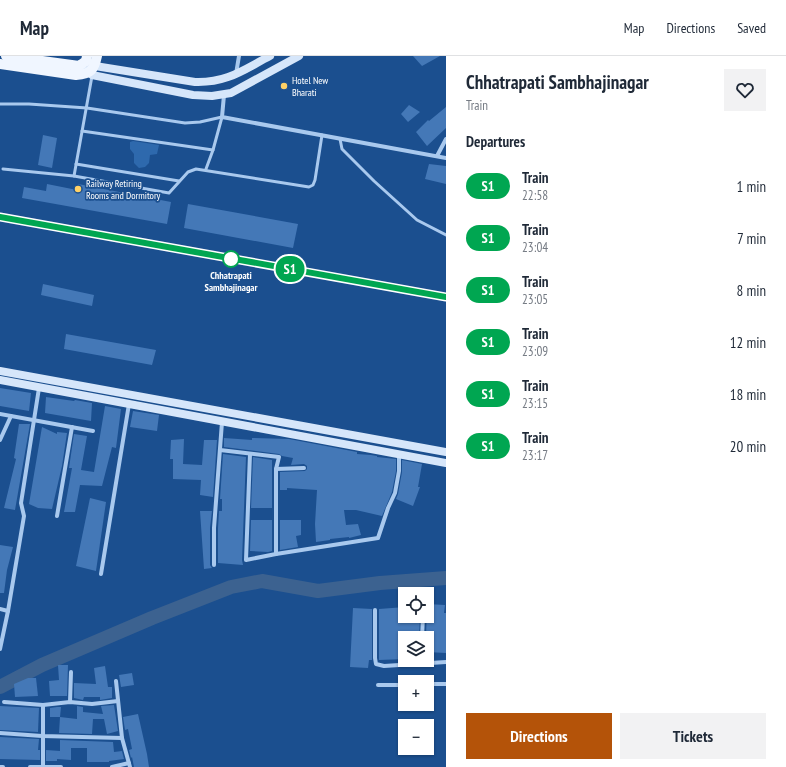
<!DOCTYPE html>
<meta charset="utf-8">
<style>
:root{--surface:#fff;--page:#f2f2f3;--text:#1f2937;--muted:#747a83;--line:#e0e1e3;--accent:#b45309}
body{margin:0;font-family:"PT Sans Narrow",sans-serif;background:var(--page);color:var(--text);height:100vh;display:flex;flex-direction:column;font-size:15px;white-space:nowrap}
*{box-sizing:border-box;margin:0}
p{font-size:13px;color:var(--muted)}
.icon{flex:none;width:22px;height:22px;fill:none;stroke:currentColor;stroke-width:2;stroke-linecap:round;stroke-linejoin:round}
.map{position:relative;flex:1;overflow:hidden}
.panel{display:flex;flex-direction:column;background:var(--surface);width:340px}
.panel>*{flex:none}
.badge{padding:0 8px;border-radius:13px;font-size:14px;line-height:26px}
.tools{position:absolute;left:398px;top:531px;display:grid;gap:8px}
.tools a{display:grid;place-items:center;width:36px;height:36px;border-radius:0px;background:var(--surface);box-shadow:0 1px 3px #0004;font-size:20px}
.map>.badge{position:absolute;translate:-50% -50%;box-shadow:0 0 0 2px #fff}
h2{padding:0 20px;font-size:15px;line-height:36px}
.round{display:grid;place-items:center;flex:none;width:42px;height:42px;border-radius:0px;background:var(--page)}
.head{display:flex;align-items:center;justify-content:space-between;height:68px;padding:0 20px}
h1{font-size:19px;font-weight:700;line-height:30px}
.action{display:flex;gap:8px;margin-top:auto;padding:8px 20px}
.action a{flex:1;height:46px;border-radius:0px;background:var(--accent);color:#fff;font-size:16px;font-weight:700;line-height:46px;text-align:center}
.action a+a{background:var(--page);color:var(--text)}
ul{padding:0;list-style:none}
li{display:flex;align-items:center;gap:12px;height:52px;padding:0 20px}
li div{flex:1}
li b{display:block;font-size:15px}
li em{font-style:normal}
li .badge{min-width:44px;font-weight:700;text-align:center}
header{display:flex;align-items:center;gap:24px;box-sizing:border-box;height:56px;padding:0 20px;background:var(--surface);border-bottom:1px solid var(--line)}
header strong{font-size:19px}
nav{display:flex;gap:22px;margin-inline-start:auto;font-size:14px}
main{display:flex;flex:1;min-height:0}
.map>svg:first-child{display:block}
</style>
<header>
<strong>Map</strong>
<nav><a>Map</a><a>Directions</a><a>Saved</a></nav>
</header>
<main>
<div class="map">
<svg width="446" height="711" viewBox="0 0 446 711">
<rect width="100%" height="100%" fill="#1b4f8f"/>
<polygon fill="#2e69ad" points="133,85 159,89 157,98 150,99 149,107 145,111 139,112 134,107 134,98 130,93 130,86"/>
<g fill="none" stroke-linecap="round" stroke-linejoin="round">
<polyline stroke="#3c6290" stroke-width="14" points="0,631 42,609 152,562 231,531 262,525 318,535 380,527 446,522"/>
</g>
<g fill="#4478b7">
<polygon points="413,0 440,0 422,10"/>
<polygon points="409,49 420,56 408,66 401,58"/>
<polygon points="446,51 446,72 427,90 416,76 428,64 429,65"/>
<polygon points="43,79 57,82 52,112 38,109"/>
<polygon points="429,108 446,110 446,128 425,123"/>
<polygon points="47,128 77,134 78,128 171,146 167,168 22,142 24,131 46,135"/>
<polygon points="188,148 298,168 293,192 184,172"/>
<polygon points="43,228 94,239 92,250 41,239"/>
<polygon points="66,278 156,294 152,309 64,293"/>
<polygon points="0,332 31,337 29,355 0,350"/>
<polygon points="46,341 74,345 75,344 92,347 91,365 45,357"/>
<polygon points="105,350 121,353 116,392 112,391 102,430 80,429 75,456 64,456 72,412 69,412 74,378 87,380 81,414 94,416"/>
<polygon points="133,355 159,359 157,375 130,371"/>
<polygon points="19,368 30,368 15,454 4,452 16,403 14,402"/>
<polygon points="42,371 57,378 57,376 67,377 62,410 52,453 38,452 29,448"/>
<polygon points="224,382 252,384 252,382 289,383 357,396 357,398 371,399 377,400 377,401 396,403 396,415 392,436 382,460 356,454 344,454 346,469 358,468 361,479 349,482 349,481 330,483 330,484 316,486 315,468 317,434 287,432 287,434 280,434 280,416 305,415 307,413 307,410 304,408 291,409 293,402 282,400 279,398 224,391"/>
<polygon points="184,383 183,408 202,409 204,384 217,384 213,441 200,439 201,424 173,423 173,403 170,403 171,384"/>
<polygon points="223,398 246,401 242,504 243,509 218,507 218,472 219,455 222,455 222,443 220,443"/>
<polygon points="253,401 272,404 272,452 251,452"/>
<polygon points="402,404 422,408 418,431 420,431 413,450 396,443 398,438 402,416"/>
<polygon points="90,442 106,446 96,515 76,510"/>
<polygon points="200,455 212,455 210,472 210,509 212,512 204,513"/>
<polygon points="251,464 272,464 272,495 268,496 250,495"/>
<polygon points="280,464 301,464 301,479 296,480 298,491 280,494"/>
<polygon points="0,489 13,491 7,514 4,537 0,537"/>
<polygon points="427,548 445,549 444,557 446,557 446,597 427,596 427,582 426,582"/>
<polygon points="405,551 405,560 420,560 419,582 405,582 405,603 379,604 379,553"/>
<polygon points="353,552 372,553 372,604 369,604 368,612 350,611"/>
<polygon points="58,609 68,609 67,640 50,640 49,625 59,624"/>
<polygon points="105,610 108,631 112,631 112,642 100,644 100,641 84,641 83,644 74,642 74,627 96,628 94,612"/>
<polygon points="132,617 134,629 121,631 119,619"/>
<polygon points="28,622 36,622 38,640 15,641 14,628"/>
<polygon points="114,649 118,675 107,678 104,663 93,663 92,678 59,677 60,661 77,663 77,650 83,651 83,656 103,658 101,650"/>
<polygon points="0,650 39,652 38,676 0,674"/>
<polygon points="57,651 61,651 60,661 50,661 50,652"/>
<polygon points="138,658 147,698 149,711 134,711 132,701 131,702 129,694 132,693 128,673 125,674 123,661"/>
<polygon points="0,681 39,683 38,694 40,694 40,704 0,703"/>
<polygon points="60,684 113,686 114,696 122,695 124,703 109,705 109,706 87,706 87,692 71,692 71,704 57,703 57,705 46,705 46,694 60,695"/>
</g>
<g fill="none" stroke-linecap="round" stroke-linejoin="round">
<g stroke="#a9c9ee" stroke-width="3">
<polyline points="0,48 29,48 87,52 185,67 200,66 222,61"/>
<polyline points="82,75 213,94"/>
<polyline points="340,83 342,93 374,125 417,164 446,179"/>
<polyline points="76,108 179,125"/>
<polyline points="3,113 74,120 169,137 188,116 196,113 309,131 313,129 315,124 322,79"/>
<polyline points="206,113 213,94 222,61"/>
<polyline points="74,120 92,20"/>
</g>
<g stroke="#a9c9ee" stroke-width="4">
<polyline points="236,18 239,0"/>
<polyline points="224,39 222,61 446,102"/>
<polyline points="437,100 446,83"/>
<polyline points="0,358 93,375"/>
<polyline points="0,384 11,360"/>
<polyline points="220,394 279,401 276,413 276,498 378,482 388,452 395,437 399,415 399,399"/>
<polyline points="250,398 246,504 276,498"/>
<polyline points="276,413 304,412"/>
<polyline points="57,460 72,371"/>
<polyline points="214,509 214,472 222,366"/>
<polyline points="101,518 129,348"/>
<polyline points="0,553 8,555"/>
<polyline points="375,554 375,602 376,608 384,610 446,606"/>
<polyline points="422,582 423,560"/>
<polyline points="0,593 8,555 24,460 21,447 39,332"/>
<polyline points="116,625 122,682 130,711"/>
<polyline points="427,628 446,628"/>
<polyline points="378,629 405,629"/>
<polyline points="4,646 43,649 70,646 92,648 118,645"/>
<polyline points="70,646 71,616"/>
<polyline points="0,677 42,680 122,682"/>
<polyline points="43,710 43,649"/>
<polyline points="0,711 3,711"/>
<polyline points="30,711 61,711"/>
<polyline points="112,711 129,707"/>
</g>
<g stroke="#d6e6fa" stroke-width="8">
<path d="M90,8l5,2 100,16c32,1 48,-12 75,-26"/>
<polyline points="85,14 92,19 193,39 212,40 231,37 299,0"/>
<polyline points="0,315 446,396"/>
<polyline points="0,324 446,407"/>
</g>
<g stroke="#f0f6ff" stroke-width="10">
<polyline points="6,0 79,10 86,5 87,0"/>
<path d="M0,8l76,11c15,-1 18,-5 21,-19"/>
</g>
<g stroke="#fff" stroke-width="4">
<polyline id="rail" points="0,161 446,241"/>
</g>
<use href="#rail" stroke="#1b4f8f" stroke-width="2.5" stroke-dasharray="8" stroke-linecap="butt"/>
</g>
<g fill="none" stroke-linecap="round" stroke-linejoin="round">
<g stroke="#fff" stroke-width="9">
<polyline id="line" points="0,161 446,241"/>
</g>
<use href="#line" stroke="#00a651" stroke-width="6"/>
</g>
<g fill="#ffd166" stroke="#1b4f8f" stroke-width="1.5">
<circle cx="284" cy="30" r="4"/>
<circle cx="78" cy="133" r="4"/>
</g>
<circle fill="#fff" stroke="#00a651" stroke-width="2" cx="231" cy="203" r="8"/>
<g text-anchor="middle" stroke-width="3.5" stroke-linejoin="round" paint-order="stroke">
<g font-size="10" fill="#fff" stroke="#1b4f8f" text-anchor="start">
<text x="292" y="28">Hotel New<tspan x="292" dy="12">Bharati</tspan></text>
<text x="86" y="131">Railway Retiring<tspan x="86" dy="12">Rooms and Dormitory</tspan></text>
</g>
<g font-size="10" font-weight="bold" fill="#fff" stroke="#1b4f8f">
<text x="231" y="223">Chhatrapati<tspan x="231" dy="12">Sambhajinagar</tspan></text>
</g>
</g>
</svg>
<div class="tools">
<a><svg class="icon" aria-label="locate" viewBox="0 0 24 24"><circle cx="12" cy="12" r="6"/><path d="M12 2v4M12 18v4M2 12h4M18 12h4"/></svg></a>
<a><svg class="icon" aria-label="layers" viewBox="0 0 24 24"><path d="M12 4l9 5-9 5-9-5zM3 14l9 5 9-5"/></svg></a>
<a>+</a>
<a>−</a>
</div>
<b class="badge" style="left:290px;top:213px;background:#00a651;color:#fff">S1</b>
</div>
<section class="panel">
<div class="head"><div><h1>Chhatrapati Sambhajinagar</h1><p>Train</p></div><a class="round"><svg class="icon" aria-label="heart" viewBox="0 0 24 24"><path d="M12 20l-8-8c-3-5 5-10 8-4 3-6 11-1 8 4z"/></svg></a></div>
<h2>Departures</h2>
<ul>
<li><span class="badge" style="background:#00a651;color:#fff">S1</span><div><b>Train</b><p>22:58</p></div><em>1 min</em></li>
<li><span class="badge" style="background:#00a651;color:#fff">S1</span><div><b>Train</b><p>23:04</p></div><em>7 min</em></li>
<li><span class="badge" style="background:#00a651;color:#fff">S1</span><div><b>Train</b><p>23:05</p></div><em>8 min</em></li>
<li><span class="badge" style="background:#00a651;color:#fff">S1</span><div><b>Train</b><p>23:09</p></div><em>12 min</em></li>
<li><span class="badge" style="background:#00a651;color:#fff">S1</span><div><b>Train</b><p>23:15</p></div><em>18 min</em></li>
<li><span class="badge" style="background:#00a651;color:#fff">S1</span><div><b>Train</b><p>23:17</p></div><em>20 min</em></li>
</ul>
<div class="action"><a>Directions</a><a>Tickets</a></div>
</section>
</main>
